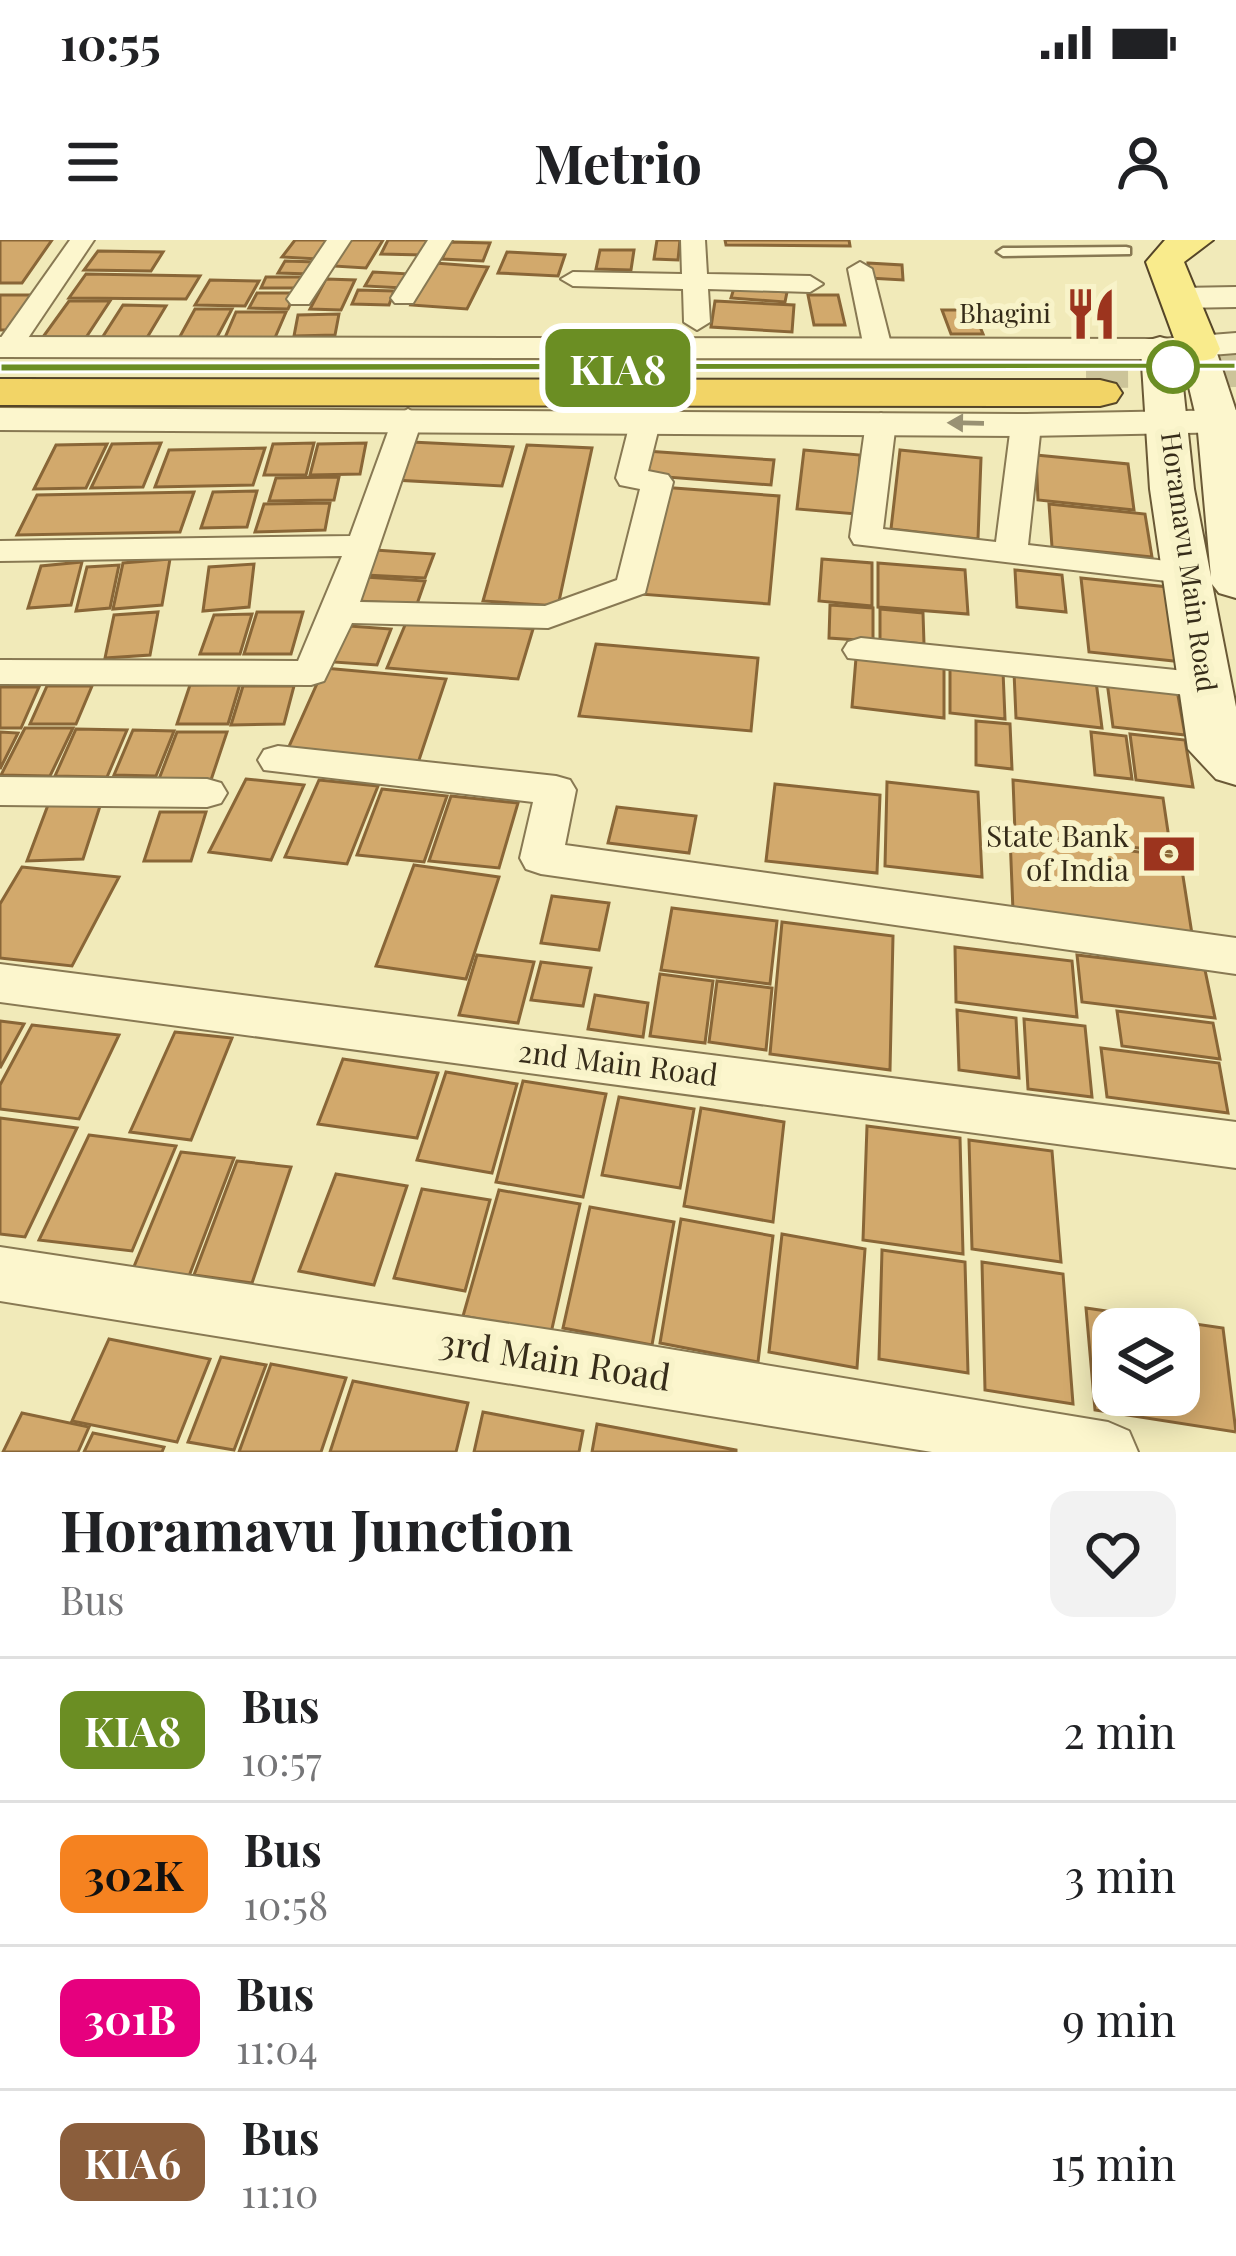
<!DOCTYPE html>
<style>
:root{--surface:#fff;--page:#f2f2f2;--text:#202124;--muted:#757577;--line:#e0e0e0}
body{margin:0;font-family:"Playfair Display",serif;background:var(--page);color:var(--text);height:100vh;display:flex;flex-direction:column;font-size:45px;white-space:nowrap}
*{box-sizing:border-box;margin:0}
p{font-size:39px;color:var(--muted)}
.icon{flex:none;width:66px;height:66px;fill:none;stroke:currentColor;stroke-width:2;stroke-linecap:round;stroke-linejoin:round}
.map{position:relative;height:1212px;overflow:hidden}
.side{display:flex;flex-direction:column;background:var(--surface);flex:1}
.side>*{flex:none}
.badge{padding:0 24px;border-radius:18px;font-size:42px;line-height:78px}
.controls{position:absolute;left:1092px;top:1068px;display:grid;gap:24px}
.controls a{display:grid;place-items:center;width:108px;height:108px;border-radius:24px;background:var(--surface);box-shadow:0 6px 30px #0003;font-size:60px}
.map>.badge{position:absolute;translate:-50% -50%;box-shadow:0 0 0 6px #fff}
.round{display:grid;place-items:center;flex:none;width:126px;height:126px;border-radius:24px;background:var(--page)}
.headline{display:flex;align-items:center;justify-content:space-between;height:204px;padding:0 60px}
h1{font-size:57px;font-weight:700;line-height:90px}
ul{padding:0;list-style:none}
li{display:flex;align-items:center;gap:36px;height:144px;padding:0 60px;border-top:3px solid var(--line)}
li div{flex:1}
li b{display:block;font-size:45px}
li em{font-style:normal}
li .badge{min-width:132px;font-weight:700;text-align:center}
.status{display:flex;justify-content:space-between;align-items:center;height:84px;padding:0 60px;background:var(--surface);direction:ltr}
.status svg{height:33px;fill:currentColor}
header{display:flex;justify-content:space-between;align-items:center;height:156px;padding:0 60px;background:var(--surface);font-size:54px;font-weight:700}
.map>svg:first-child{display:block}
</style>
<div class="status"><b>10:55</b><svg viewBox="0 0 49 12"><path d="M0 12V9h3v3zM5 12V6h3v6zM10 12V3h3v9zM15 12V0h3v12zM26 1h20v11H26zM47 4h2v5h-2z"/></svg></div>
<header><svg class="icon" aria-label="menu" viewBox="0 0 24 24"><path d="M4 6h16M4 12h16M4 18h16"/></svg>Metrio<svg class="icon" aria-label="person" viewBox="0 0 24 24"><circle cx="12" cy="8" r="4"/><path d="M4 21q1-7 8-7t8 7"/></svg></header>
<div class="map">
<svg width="1236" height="1212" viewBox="0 0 1236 1212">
<rect width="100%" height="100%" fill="#f1eab9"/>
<g fill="#d2a96c" stroke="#896637" stroke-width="3" fill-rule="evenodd">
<polygon points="0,0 52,0 22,43 0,43"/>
<polygon points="295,0 332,0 318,19 282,17"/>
<polygon points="350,0 383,0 366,28 333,26"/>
<polygon points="388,0 431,0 424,15 381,14"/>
<polygon points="657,0 680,0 678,20 654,19"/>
<polygon points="725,0 849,0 850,6 726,5"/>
<polygon points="450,2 490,3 483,21 442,19"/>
<polygon points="600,10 634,10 631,30 596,29"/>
<polygon points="98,11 163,12 151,31 84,30"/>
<polygon points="507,12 565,15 558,36 498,33"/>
<polygon points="285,21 317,22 311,34 278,33"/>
<polygon points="435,23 488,27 467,69 411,65"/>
<polygon points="868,23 902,25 903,40 869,38"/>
<polygon points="373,32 411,34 403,48 365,46"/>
<polygon points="86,34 200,36 186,59 69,58"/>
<polygon points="266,37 304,37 300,48 261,48"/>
<polygon points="326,39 355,40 341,70 310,69"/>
<polygon points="210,40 259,41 245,66 195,65"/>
<polygon points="734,48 787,52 785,62 731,58"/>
<polygon points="358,50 394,51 389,65 352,64"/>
<polygon points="257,53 295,53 288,69 249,68"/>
<polygon points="0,55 33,55 7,90 0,90"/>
<polygon points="808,55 838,55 845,85 814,85"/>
<polygon points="69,61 110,61 83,102 40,101"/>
<polygon points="715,61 794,65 792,92 711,87"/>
<polygon points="123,65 166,66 145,101 100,101"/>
<polygon points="195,69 232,69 215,101 178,100"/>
<polygon points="942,70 973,70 983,94 951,94"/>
<polygon points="236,72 286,72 274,100 224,100"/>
<polygon points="339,74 335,95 294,96 298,75"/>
<polygon points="411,202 513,207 502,246 395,240"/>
<polygon points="161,203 143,247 91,248 112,204"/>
<polygon points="314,203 306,235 264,235 273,204"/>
<polygon points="366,203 360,234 310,235 318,204"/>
<polygon points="107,204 86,248 34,249 56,205"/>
<polygon points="527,205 592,208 558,366 483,361"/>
<polygon points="265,208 253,245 155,247 169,210"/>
<polygon points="804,210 860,215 856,274 797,269"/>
<polygon points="900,210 981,218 978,299 891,289"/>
<polygon points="646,211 774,220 771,245 640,235"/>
<polygon points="1036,215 1128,224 1134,270 1038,260"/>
<polygon points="339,237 334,260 269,261 276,238"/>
<polygon points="661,247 779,256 769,364 639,354"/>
<polygon points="257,251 247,287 201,288 213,252"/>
<polygon points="194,252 180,292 17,295 37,255"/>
<polygon points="330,263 325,290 255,292 264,264"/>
<polygon points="1049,264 1145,274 1152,317 1052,307"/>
<polygon points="375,310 434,314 425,338 365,335"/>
<polygon points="170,319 162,365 113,369 123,323"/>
<polygon points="822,319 872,323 872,366 819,361"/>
<polygon points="82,322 71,365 28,368 41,326"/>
<polygon points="878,323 965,330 968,374 878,367"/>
<polygon points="254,324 249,367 203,371 209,327"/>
<polygon points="119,325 110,368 76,371 87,327"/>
<polygon points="1015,330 1062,335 1066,372 1017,367"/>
<polygon points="365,337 425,341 417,364 356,361"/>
<polygon points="1081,338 1168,347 1183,422 1089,412"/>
<polygon points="830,365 873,368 873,401 829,398"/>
<polygon points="880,369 923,373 924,404 880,400"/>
<polygon points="158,372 150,415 105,418 114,375"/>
<polygon points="257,372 303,372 291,414 244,414"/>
<polygon points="252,374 240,414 200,414 214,375"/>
<polygon points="408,378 533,389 518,439 387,428"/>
<polygon points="349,386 391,389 377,425 333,422"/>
<polygon points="596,404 758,418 751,491 579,476"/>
<polygon points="856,418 944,428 944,478 852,467"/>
<polygon points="950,425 1003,431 1005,479 950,473"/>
<polygon points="324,428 446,439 418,523 287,511"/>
<polygon points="1014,432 1096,441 1102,488 1016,478"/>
<polygon points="1107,442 1177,450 1185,495 1113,487"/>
<polygon points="240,444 228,484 177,484 190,445"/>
<polygon points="47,446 92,446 76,484 30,484"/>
<polygon points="243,446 294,446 284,484 231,485"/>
<polygon points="0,447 39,447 21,488 0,488"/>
<polygon points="976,481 1010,484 1012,529 976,525"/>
<polygon points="25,488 73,488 50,536 1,535"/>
<polygon points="76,489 127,490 107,537 55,536"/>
<polygon points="133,490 174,491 156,536 114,535"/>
<polygon points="0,492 18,493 0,529"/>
<polygon points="177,492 227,492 211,540 159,539"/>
<polygon points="1091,492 1126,496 1132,539 1095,535"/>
<polygon points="1130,494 1185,500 1193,547 1136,540"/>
<polygon points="246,539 304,545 271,620 209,612"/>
<polygon points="319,540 378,546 347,624 285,617"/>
<polygon points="1013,540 1163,558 1171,612 1015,593"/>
<polygon points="887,542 978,552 982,637 885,626"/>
<polygon points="775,544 880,555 877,633 766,621"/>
<polygon points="382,549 447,556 424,622 357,615"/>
<polygon points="451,556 518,563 499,628 429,621"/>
<polygon points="101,563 83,619 27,621 48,565"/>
<polygon points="617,567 696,576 689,613 608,603"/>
<polygon points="160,572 206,572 191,621 144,621"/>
<polygon points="1010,596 1180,617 1192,694 1013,671"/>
<polygon points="414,625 499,637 466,739 376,726"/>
<polygon points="22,627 119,637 72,726 0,718 0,664"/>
<polygon points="552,656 609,663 599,710 541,703"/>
<polygon points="672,668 777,681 770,744 661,730"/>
<polygon points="782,682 893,696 890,830 770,814"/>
<polygon points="955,707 1072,721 1077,777 956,762"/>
<polygon points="477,715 534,722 518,783 459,775"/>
<polygon points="1077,715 1205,730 1215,778 1082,762"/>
<polygon points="541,722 591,728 583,766 531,760"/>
<polygon points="660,734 713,741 705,803 650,796"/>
<polygon points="717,741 772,748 766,810 709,802"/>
<polygon points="595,755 648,763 643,797 588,789"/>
<polygon points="957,770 1016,778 1019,838 959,830"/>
<polygon points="1117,771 1213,783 1220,819 1122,806"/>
<polygon points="1024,779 1085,786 1092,857 1028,849"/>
<polygon points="0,781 24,784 0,828"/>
<polygon points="32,785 119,795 79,879 0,869 0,845"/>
<polygon points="175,792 232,798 191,900 130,892"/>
<polygon points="1101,808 1219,823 1228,873 1107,857"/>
<polygon points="343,819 438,833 417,898 318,884"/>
<polygon points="446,832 517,844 492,933 417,920"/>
<polygon points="523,841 606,854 583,957 496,942"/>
<polygon points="619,857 694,869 680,948 602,935"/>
<polygon points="701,868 784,882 773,982 684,966"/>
<polygon points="0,878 77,888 25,997 0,994"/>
<polygon points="867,886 960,898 963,1014 863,1000"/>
<polygon points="89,895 176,906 132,1011 39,1000"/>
<polygon points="969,900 1052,911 1061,1022 972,1009"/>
<polygon points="181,912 234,918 189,1036 133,1029"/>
<polygon points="237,921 291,927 252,1043 194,1035"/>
<polygon points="336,934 407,946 374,1045 299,1031"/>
<polygon points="422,949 490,960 465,1051 394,1038"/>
<polygon points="499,950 580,964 551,1093 463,1076"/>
<polygon points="590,967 674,982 652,1105 563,1088"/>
<polygon points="681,979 773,996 758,1122 660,1103"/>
<polygon points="782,994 865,1009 857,1128 769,1112"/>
<polygon points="882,1010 965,1022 968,1133 879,1119"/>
<polygon points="982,1022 1063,1034 1073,1164 985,1150"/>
<path d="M1086,1068l137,20 13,104 -141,-22zM1113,1089h66v66h-66z"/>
<polygon points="109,1099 210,1119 177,1202 72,1181"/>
<polygon points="221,1117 266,1125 234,1210 188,1202"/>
<polygon points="271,1124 346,1138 321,1212 239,1212"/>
<polygon points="353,1141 468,1163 456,1212 330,1212"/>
<polygon points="483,1172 583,1191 579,1212 474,1212"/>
<polygon points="22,1173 89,1187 78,1212 3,1212"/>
<polygon points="597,1184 736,1210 736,1212 592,1212"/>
<polygon points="93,1193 164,1207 162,1212 84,1212"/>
</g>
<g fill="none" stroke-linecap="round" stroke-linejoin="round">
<polyline stroke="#ccc499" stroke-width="42" stroke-dasharray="42 21" stroke-linecap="butt" points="1086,127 1236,126"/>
<g stroke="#887953" stroke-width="5">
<polygon id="service" points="1126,7 1130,8 1130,14 1003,16 997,12 1003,8"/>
</g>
<g stroke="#887953" stroke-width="4">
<g id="minor">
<polygon points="70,0 94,0 18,113 0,113 0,99"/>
<polygon points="327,0 351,0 309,64 291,64 287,59"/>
<polygon points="428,0 452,0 413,63 395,63 391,58"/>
<polygon points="681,0 705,0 707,34 810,36 823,44 810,52 708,49 710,82 697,90 684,82 683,49 573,46 561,39 573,32 682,34"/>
<polygon points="860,22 872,29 892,108 878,116 864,108 848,29"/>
<polygon points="408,169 423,178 360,362 545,366 617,340 640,249 620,245 616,238 631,179 646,170 661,179 648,231 668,235 673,242 645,353 548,388 352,383 324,441 311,445 0,444 0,420 298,421 342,316 0,321 0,301 350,296 393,178"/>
<polygon points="881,173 896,182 883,289 996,302 1011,185 1026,176 1041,185 1028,305 1184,323 1196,326 1201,333 1196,340 1184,343 854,304 850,297 866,182"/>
<polygon points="861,398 1205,433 1218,436 1224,445 1218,454 1205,457 848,418 843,410 848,402"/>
<polygon points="278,506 556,536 570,540 576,550 565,605 1236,698 1236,734 541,634 526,629 520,618 533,562 264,530 258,520 264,510"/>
<polygon points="0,537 207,539 221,543 227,553 221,563 207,567 0,565"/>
<polygon points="0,724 1236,882 1236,928 0,762"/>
<polygon points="0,1007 597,1097 1108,1182 1129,1191 1138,1212 932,1212 0,1061"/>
</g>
</g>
<g stroke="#887953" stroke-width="4">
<g id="tertiary">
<polygon points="1236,47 1236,67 1180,68 1164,58 1180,48"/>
<polygon points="1236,93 1236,113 1160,119 0,117 0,97 1160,99"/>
<polygon points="0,168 1026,174 1236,170 1236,192 1026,196 0,190"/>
</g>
</g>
<g stroke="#6a5936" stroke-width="4">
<polygon id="secondary" points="1160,97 1174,101 1179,109 1194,249 1211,337 1197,181 1180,109 1185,101 1213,101 1236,171 1236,358 1219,353 1212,344 1236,467 1236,545 1216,539 1188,509 1150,249 1141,109 1146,101"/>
</g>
<g stroke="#554528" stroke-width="4">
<polygon id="primary" points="1165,0 1213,0 1184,22 1220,109 1214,118 1199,122 1184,118 1178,109 1146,22"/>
</g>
<g stroke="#554528" stroke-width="4">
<polygon id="trunk" points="0,139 1100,140 1116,144 1122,153 1116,162 1100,166 0,165"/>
</g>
<use href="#service" fill="#fcf6cd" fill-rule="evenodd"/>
<use href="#minor" fill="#fcf6cd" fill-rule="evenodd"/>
<use href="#tertiary" fill="#fcf6cd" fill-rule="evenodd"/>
<use href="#secondary" fill="#fcf6cd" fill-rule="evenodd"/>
<use href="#primary" fill="#f9eb8c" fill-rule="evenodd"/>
<use href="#trunk" fill="#f2d466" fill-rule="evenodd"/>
</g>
<defs><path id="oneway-solid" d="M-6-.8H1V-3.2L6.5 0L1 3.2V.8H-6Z" transform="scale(3)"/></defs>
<use fill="#999173" href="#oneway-solid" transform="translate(966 183) rotate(-179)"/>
<polygon fill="#6b8e23" stroke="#fff" stroke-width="3" points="1236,122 1236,129 0,132 0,123"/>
<defs>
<g id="restaurant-bare" transform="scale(4.14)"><path d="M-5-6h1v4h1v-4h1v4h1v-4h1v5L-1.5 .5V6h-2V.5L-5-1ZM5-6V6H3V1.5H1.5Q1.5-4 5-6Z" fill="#9c341e" stroke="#f8f3c9" stroke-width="2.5" paint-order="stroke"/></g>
<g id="bank-bare" transform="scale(4.14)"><path d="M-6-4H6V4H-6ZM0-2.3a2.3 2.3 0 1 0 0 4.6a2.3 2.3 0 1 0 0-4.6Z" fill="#9c341e" stroke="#f8f3c9" stroke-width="2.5" paint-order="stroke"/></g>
</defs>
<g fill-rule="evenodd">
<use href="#restaurant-bare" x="1091" y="74"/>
<use href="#bank-bare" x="1169" y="614"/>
</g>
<circle fill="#fff" stroke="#6b8e23" stroke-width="6" cx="1173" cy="127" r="24"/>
<g text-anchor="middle" stroke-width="12" stroke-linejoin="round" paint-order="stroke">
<g font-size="27" fill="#362c19" stroke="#f8f3c9" text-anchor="end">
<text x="1051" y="83">Bhagini</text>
</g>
<g font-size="27" fill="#362c19" stroke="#f8f3c9">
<text transform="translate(1188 322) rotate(82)" y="9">Horamavu Main Road</text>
</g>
<g font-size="30" fill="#362c19" stroke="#f8f3c9" text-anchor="end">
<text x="1129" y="607">State Bank<tspan x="1129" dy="34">of India</tspan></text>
</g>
<g font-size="30" fill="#362c19" stroke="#f8f3c9">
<text transform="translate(618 824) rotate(7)" y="10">2nd Main Road</text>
</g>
<g font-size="36" fill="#362c19" stroke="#f8f3c9">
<text transform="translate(555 1120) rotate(9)" y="13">3rd Main Road</text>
</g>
</g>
</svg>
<div class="controls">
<a><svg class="icon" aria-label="layers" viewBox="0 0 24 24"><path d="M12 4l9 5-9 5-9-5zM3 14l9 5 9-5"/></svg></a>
</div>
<b class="badge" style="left:618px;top:128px;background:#6b8e23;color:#fff">KIA8</b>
</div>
<section class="side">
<div class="headline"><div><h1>Horamavu Junction</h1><p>Bus</p></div><a class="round"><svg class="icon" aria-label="heart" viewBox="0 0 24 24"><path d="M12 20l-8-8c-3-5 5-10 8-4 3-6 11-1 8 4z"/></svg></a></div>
<ul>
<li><span class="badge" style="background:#6b8e23;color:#fff">KIA8</span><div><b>Bus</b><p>10:57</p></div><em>2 min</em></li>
<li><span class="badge" style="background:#f58220;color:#111">302K</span><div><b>Bus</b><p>10:58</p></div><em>3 min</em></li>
<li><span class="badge" style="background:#e6007e;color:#fff">301B</span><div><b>Bus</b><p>11:04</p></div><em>9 min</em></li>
<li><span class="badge" style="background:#8b5e3c;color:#fff">KIA6</span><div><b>Bus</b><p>11:10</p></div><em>15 min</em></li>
</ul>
</section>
